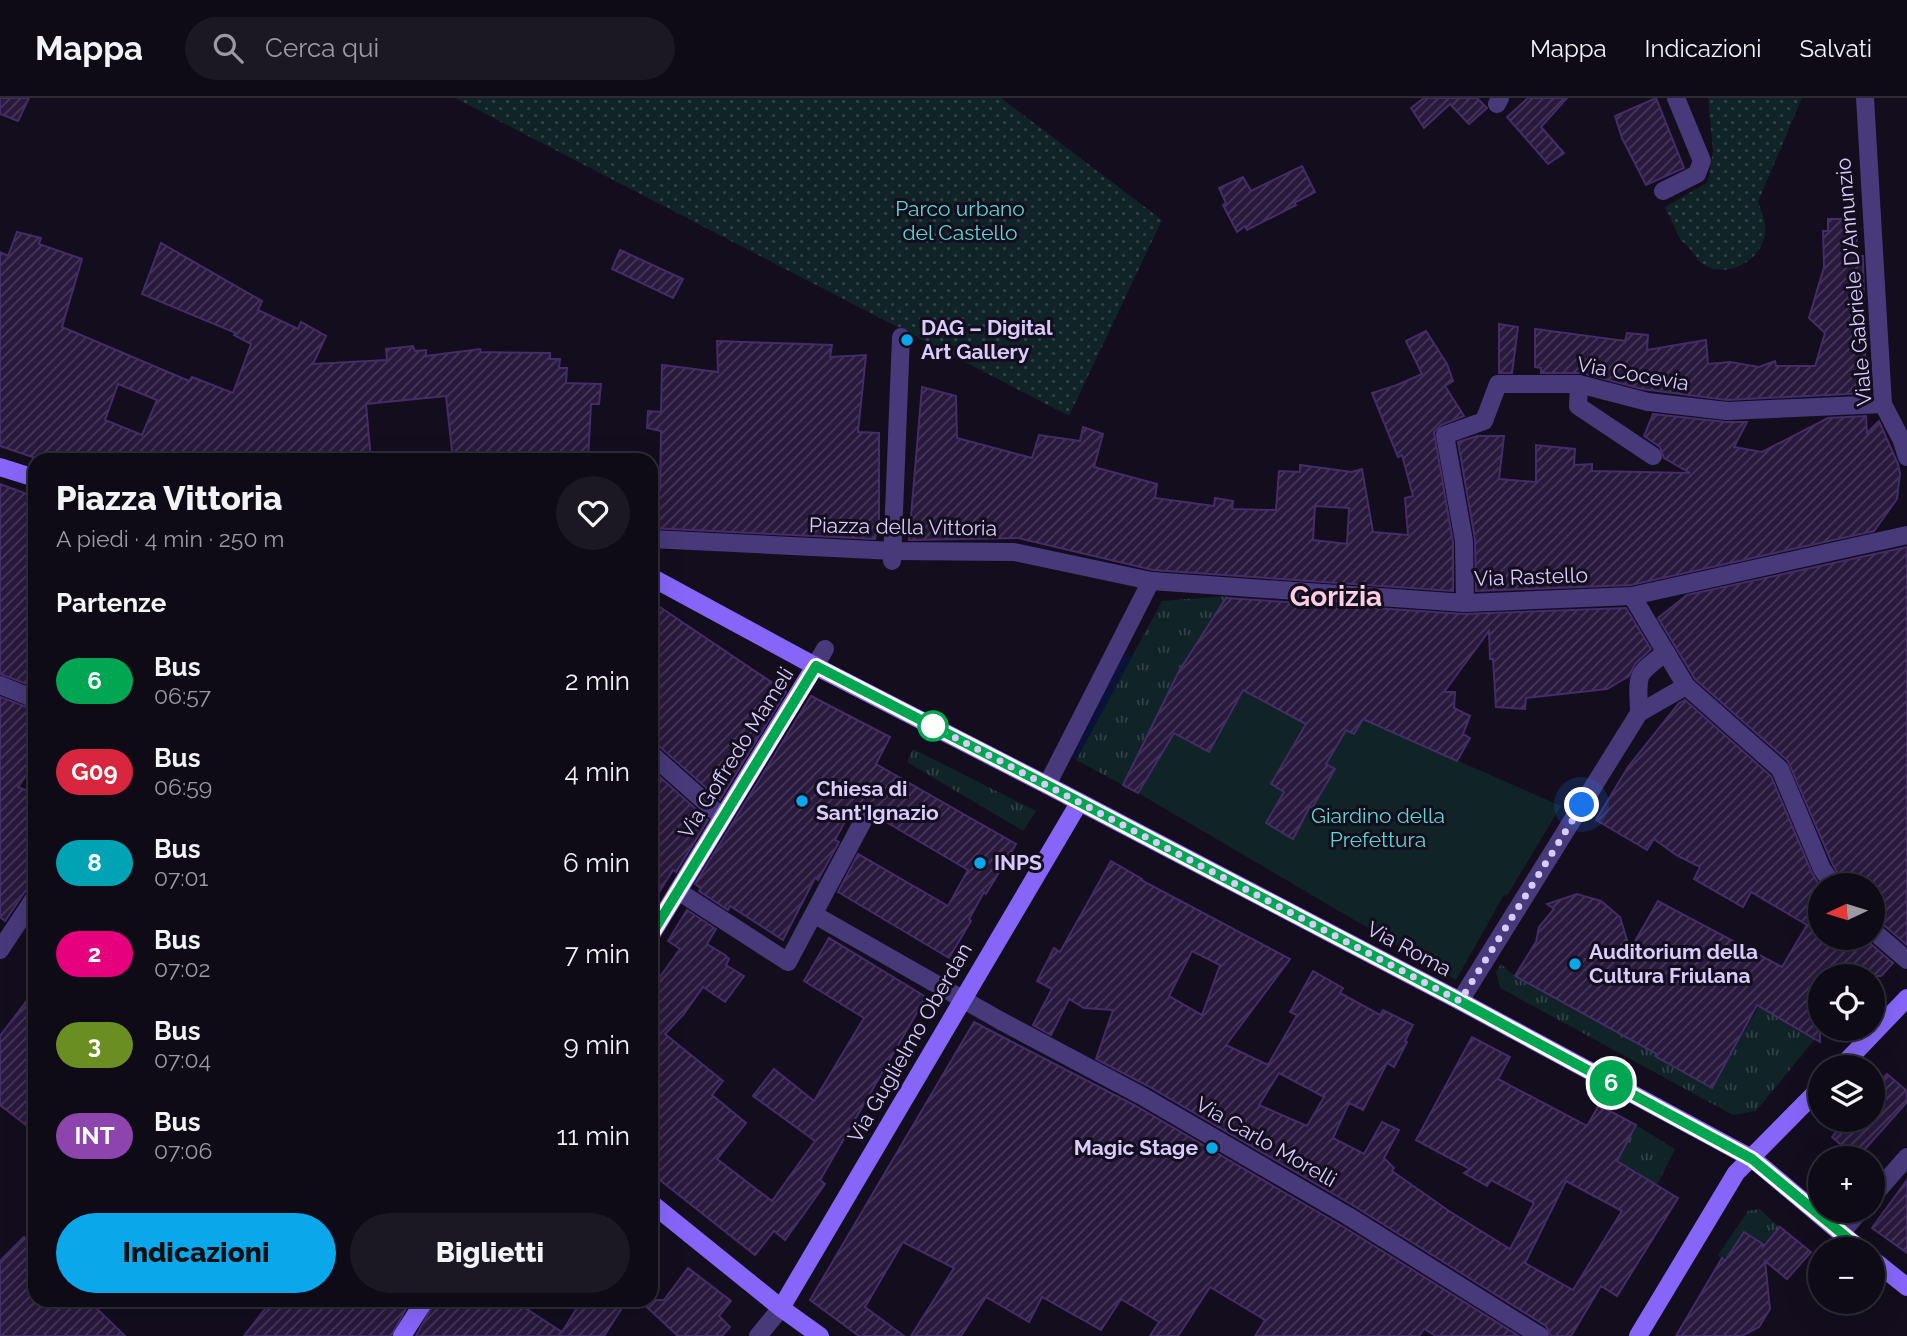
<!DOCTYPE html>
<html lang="it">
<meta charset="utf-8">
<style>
:root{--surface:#0e0a16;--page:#1c1823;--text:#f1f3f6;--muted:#9b9aa1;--line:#2e2b35;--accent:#0aa8ea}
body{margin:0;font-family:Raleway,sans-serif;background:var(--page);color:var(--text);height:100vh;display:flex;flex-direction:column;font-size:26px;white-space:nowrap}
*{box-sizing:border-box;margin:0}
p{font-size:23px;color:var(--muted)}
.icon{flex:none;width:38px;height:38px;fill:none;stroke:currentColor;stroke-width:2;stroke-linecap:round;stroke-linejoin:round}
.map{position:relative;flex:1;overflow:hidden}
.sheet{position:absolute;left:28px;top:355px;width:630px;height:854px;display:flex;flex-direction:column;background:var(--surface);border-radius:21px;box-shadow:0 7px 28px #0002,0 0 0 2px var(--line)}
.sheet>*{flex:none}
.badge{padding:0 14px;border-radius:23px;font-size:24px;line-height:46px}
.needle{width:46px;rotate:266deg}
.buttons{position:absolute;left:1808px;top:775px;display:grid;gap:14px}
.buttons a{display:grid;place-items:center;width:77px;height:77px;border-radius:50%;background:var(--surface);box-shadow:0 7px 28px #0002,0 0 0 2px var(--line);font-size:35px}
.you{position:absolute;width:35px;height:35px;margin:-18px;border:5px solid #fff;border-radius:50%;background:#1a73e8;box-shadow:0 0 0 10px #1a73e833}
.map>.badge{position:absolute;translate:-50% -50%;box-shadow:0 0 0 4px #fff}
h2{padding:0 28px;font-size:26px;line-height:63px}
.round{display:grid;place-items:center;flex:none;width:74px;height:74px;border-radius:37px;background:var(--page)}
.summary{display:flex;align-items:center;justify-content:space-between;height:119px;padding:0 28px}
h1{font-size:33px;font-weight:800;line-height:52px}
.cta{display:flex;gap:14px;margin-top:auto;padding:14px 28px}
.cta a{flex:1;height:80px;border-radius:42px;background:var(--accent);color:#111;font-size:28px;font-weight:800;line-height:80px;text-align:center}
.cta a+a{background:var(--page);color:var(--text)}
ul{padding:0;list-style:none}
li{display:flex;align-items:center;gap:21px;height:91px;padding:0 28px}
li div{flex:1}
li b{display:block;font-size:26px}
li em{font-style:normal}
li .badge{min-width:77px;font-weight:700;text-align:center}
header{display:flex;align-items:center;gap:42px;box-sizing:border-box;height:98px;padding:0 35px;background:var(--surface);border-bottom:2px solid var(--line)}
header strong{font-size:33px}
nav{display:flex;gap:38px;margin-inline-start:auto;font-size:24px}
.search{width:490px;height:63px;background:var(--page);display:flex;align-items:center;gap:18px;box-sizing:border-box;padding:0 24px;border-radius:38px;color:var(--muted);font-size:26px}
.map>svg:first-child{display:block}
</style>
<header>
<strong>Mappa</strong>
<div class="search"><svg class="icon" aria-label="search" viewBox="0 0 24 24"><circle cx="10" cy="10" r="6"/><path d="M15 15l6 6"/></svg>Cerca qui</div>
<nav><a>Mappa</a><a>Indicazioni</a><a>Salvati</a></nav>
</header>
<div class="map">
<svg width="1907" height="1238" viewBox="0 0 1907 1238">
<defs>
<pattern id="grass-tufts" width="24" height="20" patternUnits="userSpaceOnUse" patternTransform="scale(1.75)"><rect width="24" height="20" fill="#102327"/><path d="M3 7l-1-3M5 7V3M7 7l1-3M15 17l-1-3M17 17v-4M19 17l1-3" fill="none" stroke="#324247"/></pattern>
<pattern id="park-dots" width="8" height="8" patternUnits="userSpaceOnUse" patternTransform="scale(1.75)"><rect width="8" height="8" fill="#102327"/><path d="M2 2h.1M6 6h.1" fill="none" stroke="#324247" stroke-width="1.8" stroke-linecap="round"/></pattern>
<pattern id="building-hatch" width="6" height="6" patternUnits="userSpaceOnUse" patternTransform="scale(1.75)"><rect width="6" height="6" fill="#28193d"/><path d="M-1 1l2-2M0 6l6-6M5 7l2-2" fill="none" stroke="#47395a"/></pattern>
</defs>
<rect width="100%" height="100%" fill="#130d1d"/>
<g fill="url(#grass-tufts)">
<polygon points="1227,498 1179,573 1123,687 1076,662 1162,503"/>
<polygon points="913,651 1036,713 1023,733 907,664"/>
<polygon points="1501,866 1515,878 1628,940 1662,945 1656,959 1712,989 1759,908 1815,941 1756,1013 1733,1017 1500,890 1496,874"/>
<polygon points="1636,1027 1675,1051 1657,1087 1617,1063"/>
<polygon points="1760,1111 1779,1129 1769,1143 1761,1145 1744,1134 1725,1163 1718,1157 1748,1113"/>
</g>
<g fill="url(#park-dots)">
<polygon points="455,0 1001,0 1162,122 1069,318"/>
<path d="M1708,0h94l-44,104c4,11 9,22 7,33 -5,26 -37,44 -61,30 -10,-6 -13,-19 -23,-24l-16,-34 43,-25 5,-31z"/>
</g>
<polygon fill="#102327" points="1243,592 1312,630 1336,649 1346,632 1354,636 1363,621 1561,708 1507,798 1504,797 1456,882 1138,695 1174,635 1209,654"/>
<polygon fill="#0b1238" points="1125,555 1132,559 1076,662 1069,657"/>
<g fill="url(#building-hatch)" stroke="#442c68" stroke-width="2" fill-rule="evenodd">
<polygon points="0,0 29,0 18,23 0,16"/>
<polygon points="1424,0 1477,0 1487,10 1469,26 1450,6 1424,30 1411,10"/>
<polygon points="1528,0 1567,0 1541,29 1564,55 1548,66 1507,19"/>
<polygon points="1656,0 1684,70 1646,87 1622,40 1615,18"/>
<polygon points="1302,68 1315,94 1294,105 1296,107 1247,132 1245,128 1237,134 1223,107 1226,105 1219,90 1243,79 1251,93"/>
<polygon points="1828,121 1847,121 1847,132 1857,132 1856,158 1863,158 1863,161 1866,295 1727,302 1642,291 1582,275 1541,275 1541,270 1535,269 1535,231 1625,243 1627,235 1648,237 1647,252 1706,242 1708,266 1730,264 1759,269 1775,263 1776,268 1815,268 1825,235 1809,220 1824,169 1823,133 1828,133"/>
<path d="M17,134l24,6 -2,6 43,15 -20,68 127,54 3,-4 41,16 18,-49 -17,-9 2,-2 -94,-39 19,-51 101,58 -4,9 40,19 3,-7 25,14 -13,28 74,-4 -1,-11 27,-3 2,5 11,-1v6l54,-7 1,3 69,1v6h10l-1,9h8l-1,15 35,1 -2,20h-8l-3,56h-135l-7,-64 -80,8 5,56h-330l-41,-14v-194l8,4zM118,286l39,16 -15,35 -37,-15z"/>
<polygon points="620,152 683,181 673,200 612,171"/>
<polygon points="1499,226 1518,229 1512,275 1499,275"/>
<path d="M1426,233l21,33 6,17 -8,5 19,30 -23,9 -7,7 19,110v49l-300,-21 -135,-32 -109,2 13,-153 34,9 1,42 75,20 7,-23 41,6 3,-14 20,7 -9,33 63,17 -2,14 59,8 1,-8 18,3 -1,8 44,1 3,-39 21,1v-7l52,7 10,-3 11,63 35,3 -3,-37 8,-2 -11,-41 -4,2 -26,-64 25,-8 25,-11 -16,-33zM1315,408l34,2 -2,36 -34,-4z"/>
<polygon points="717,243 832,247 830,259 866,257 858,334 879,335 879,423 875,441 651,430 651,392 660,392 661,333 647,330 648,313 661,314 662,267 718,274"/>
<polygon points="1653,316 1726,324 1747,324 1734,349 1762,354 1828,320 1866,318 1867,335 1879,323 1898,366 1900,375 1897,401 1874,433 1631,487 1476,493 1475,441 1458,344 1477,338 1504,338 1499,381 1536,384 1536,347 1575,351 1574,367 1592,366 1592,373 1690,375 1664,360 1660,349 1644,338"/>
<polygon points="0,386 35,399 35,589 0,576"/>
<polygon points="1907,449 1907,847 1879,823 1872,821 1872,788 1845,788 1832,765 1788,663 1695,581 1658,520 1687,497"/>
<polygon points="1226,500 1464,516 1626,510 1651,551 1635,566 1629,578 1607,591 1526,600 1525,611 1496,609 1493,561 1490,561 1489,533 1444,594 1455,594 1454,610 1470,618 1463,636 1470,640 1457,663 1363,621 1354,636 1346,632 1326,666 1335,671 1312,710 1310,708 1293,741 1266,725 1284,694 1271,686 1306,626 1243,592 1209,654 1174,635 1138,695 1123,687 1179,573"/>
<polygon points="651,503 786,594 720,702 659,648 651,645"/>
<polygon points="811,598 890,639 876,666 1016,746 986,796 984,794 969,821 971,823 949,860 838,794 858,756 948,808 968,772 876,718 870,709 861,709 855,705 835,742 839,744 818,782 815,780 783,842 730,808 728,812 699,793 701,790 695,786"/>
<polygon points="0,599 35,612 35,665 18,689 35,696 35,788 26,792 5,823 0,819"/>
<polygon points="1685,602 1771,678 1812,775 1820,788 1820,840 1864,840 1893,865 1881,878 1820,878 1820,944 1757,907 1712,990 1655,958 1657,956 1515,878 1536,844 1539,829 1554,811 1547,806 1577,796 1601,803 1620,819 1630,852 1658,803 1782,869 1807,827 1751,794 1743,809 1694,781 1700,769 1676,757 1654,741 1647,752 1596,722 1628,669 1679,605"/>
<polygon points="651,671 708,722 676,774 673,772 651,807"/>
<path d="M1111,763l31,18 -1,1 149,79 -64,86 42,20 29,-50 -7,-3 23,-41 30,17 -3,5 40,22 3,-5 30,15 -8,16 2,1 -13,25 -7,-4 -24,47 -14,-7 -16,35 31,16 18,-32 17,8 -15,28 10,10 -2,3 57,40 61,38 24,-46 -43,-23 -4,6 -23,-13 6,-4 -54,-29 56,-103 38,20 -12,22 89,47 12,-21 37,20 -19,36 61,37 -61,98 -16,-10 -30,50h-20l-5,-10 -192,-120 -206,-120 -52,-27 17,-49 -29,-2 -15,-9 -18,36 -18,-10 19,-36 -15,-8 17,-33 6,4zM1192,853l28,14 -18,50 -33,-19zM1279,975l45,24 -17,29 -48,-21zM1566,1083l56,30 -49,79 -48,-27z"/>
<polygon points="687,812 716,831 707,846 725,857 729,861 726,867 744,878 725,904 703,889 683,917 665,936 723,983 712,997 746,1025 717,1061 772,1103 815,1043 753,998 774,971 814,1003 864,920 804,883 829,840 926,899 820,1082 825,1086 785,1142 774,1133 755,1157 651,1075 651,891 680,851 668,843"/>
<polygon points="35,892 35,1034 0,1007 0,938"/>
<polygon points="974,924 1136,1008 1342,1128 1519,1238 1436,1238 1424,1231 1419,1238 1255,1238 1265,1222 1210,1189 1178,1238 1150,1238 1159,1224 1121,1201 1101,1232 1042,1199 1029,1224 986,1199 961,1238 911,1238 954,1170 903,1144 865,1209 904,1238 859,1238 810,1202"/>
<polygon points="1887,976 1907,993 1907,1004 1857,1060 1832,1039 1846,1022 1872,1022 1872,992"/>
<polygon points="1907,1082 1907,1155 1872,1130"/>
<polygon points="1780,1129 1811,1154 1787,1181 1765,1163 1770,1211 1759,1229 1742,1238 1676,1238 1722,1160 1725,1163 1744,1134 1763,1146 1763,1149"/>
<polygon points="24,1139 35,1150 35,1202 88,1202 125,1238 0,1238 0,1163"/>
<polygon points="688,1170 731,1203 719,1218 730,1229 722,1238 678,1238 639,1202 664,1202"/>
<polygon points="272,1202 411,1202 391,1238 244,1238"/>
<polygon points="436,1202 513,1202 562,1234 582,1202 627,1202 604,1238 416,1238"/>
</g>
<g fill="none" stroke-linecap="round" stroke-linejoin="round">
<g stroke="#48397a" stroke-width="18">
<polyline points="1865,0 1883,306 1902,343 1907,359"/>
<polyline points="1497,6 1500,0"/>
<polyline points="1663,93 1697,76 1702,63 1676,0"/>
<polyline points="1579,286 1578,308 1653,358"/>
<polyline points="651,441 893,453 1014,454 1151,483 1465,505 1632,498 1907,437"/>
<polyline points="892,463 901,239"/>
<polyline points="1632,498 1686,588 1780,671 1822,771 1834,788"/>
<polyline points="1465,505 1464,443 1445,337 1484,323 1498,286 1579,286 1648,304 1727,313 1883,306"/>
<polyline points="815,568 825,551"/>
<polyline points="0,587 35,601"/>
<path d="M1639,615c-1,-41 -5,-36 27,-61"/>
<polyline points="651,656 722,719"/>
<polyline points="1047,687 1151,483"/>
<polyline points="678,793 788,864 865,719"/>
<polyline points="815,817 1001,923 1142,998 1348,1118 1540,1238"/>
<polyline points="1872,832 1907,862"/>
<polyline points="0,852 35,799"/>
<polyline points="1460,903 1639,615 1686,588"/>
<polyline points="1872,1099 1907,1059"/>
<polyline points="1841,1135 1860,1113"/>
<polyline points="758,1238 781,1210"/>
</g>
<g stroke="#8666f9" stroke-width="18">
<polyline points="0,369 35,380"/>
<polyline points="651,479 815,568 1047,687 1460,903 1753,1061 1861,1152"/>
<polyline points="651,837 815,568"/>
<polyline points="1840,970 1907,900"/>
<polyline points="651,1105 781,1210 820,1238"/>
<polyline points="1872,1161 1907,1189"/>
<polyline points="781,1210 1079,705"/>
<polyline points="402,1238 425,1202"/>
<polyline points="1638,1238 1736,1075 1820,990"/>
</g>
</g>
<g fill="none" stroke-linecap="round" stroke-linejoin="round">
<g stroke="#fff" stroke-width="16">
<polyline id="line" points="651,837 816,568 1047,687 1460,903 1752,1061 1862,1152"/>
</g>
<use href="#line" stroke="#00a651" stroke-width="10"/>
<polyline stroke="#dacbfd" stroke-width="7" stroke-dasharray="0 12.6" points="933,628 1460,903 1582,707"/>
</g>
<g fill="#0aa8ea" stroke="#130d1d" stroke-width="2.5">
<circle cx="907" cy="242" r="7"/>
<circle cx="802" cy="703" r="7"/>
<circle cx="980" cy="765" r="7"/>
<circle cx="1575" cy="866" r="7"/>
<circle cx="1212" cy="1050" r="7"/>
</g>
<circle fill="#fff" stroke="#00a651" stroke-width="3.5" cx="933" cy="628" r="14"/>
<g text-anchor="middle" stroke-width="6" stroke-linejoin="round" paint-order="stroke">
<g font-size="21" fill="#5bd9d2" stroke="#130d1d">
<text x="960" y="118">Parco urbano<tspan x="960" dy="24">del Castello</tspan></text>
<text x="1378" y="725">Giardino della<tspan x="1378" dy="24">Prefettura</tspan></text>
</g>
<g font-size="21" fill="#dacbfd" stroke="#130d1d">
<text transform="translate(1854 184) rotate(-95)" y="7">Viale Gabriele D'Annunzio</text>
<text transform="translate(1633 276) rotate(10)" y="7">Via Cocevia</text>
<text transform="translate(903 429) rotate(1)" y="7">Piazza della Vittoria</text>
<text transform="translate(1531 479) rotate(-2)" y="7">Via Rastello</text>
<text transform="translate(736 655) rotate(-58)" y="7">Via Goffredo Mameli</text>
<text transform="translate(1409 851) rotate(28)" y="7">Via Roma</text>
<text transform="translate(910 945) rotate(-60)" y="7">Via Guglielmo Oberdan</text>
<text transform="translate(1266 1044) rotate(30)" y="7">Via Carlo Morelli</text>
</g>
<g font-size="21" font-weight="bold" fill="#dacbfd" stroke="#130d1d" text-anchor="start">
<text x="921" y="237">DAG – Digital<tspan x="921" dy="24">Art Gallery</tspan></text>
<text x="816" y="698">Chiesa di<tspan x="816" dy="24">Sant'Ignazio</tspan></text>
<text x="994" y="772">INPS</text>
<text x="1589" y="861">Auditorium della<tspan x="1589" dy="24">Cultura Friulana</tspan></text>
<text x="1198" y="1057" text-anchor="end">Magic Stage</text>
</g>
<g font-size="28" font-weight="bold" fill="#fdcde2" stroke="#130d1d">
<text x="1336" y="508">Gorizia</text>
</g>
</g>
</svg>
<div class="buttons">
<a><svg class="needle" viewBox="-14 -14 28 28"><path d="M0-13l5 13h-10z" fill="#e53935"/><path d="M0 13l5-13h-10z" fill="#9b9aa1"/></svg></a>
<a><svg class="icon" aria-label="locate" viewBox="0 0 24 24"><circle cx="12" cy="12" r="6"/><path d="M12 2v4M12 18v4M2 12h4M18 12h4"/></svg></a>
<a><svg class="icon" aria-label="layers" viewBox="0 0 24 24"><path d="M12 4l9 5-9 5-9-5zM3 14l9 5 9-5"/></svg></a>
<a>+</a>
<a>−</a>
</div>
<div class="you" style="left:1582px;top:707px"></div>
<b class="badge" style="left:1611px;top:985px;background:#00a651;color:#fff">6</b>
<section class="sheet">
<div class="summary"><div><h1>Piazza Vittoria</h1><p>A piedi · 4 min · 250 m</p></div><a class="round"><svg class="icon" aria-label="heart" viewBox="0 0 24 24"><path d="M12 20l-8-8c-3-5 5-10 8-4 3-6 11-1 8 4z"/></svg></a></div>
<h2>Partenze</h2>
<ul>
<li><span class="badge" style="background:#00a651;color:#fff">6</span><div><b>Bus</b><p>06:57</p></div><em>2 min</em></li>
<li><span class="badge" style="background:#d7263d;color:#fff">G09</span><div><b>Bus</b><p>06:59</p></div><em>4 min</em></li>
<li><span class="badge" style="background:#00a3b4;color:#fff">8</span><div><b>Bus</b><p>07:01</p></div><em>6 min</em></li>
<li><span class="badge" style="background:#e6007e;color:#fff">2</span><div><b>Bus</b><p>07:02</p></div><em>7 min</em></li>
<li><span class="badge" style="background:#6b8e23;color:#fff">3</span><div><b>Bus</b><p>07:04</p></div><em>9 min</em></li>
<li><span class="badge" style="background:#8e44ad;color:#fff">INT</span><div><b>Bus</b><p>07:06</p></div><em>11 min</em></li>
</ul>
<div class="cta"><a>Indicazioni</a><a>Biglietti</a></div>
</section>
</div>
